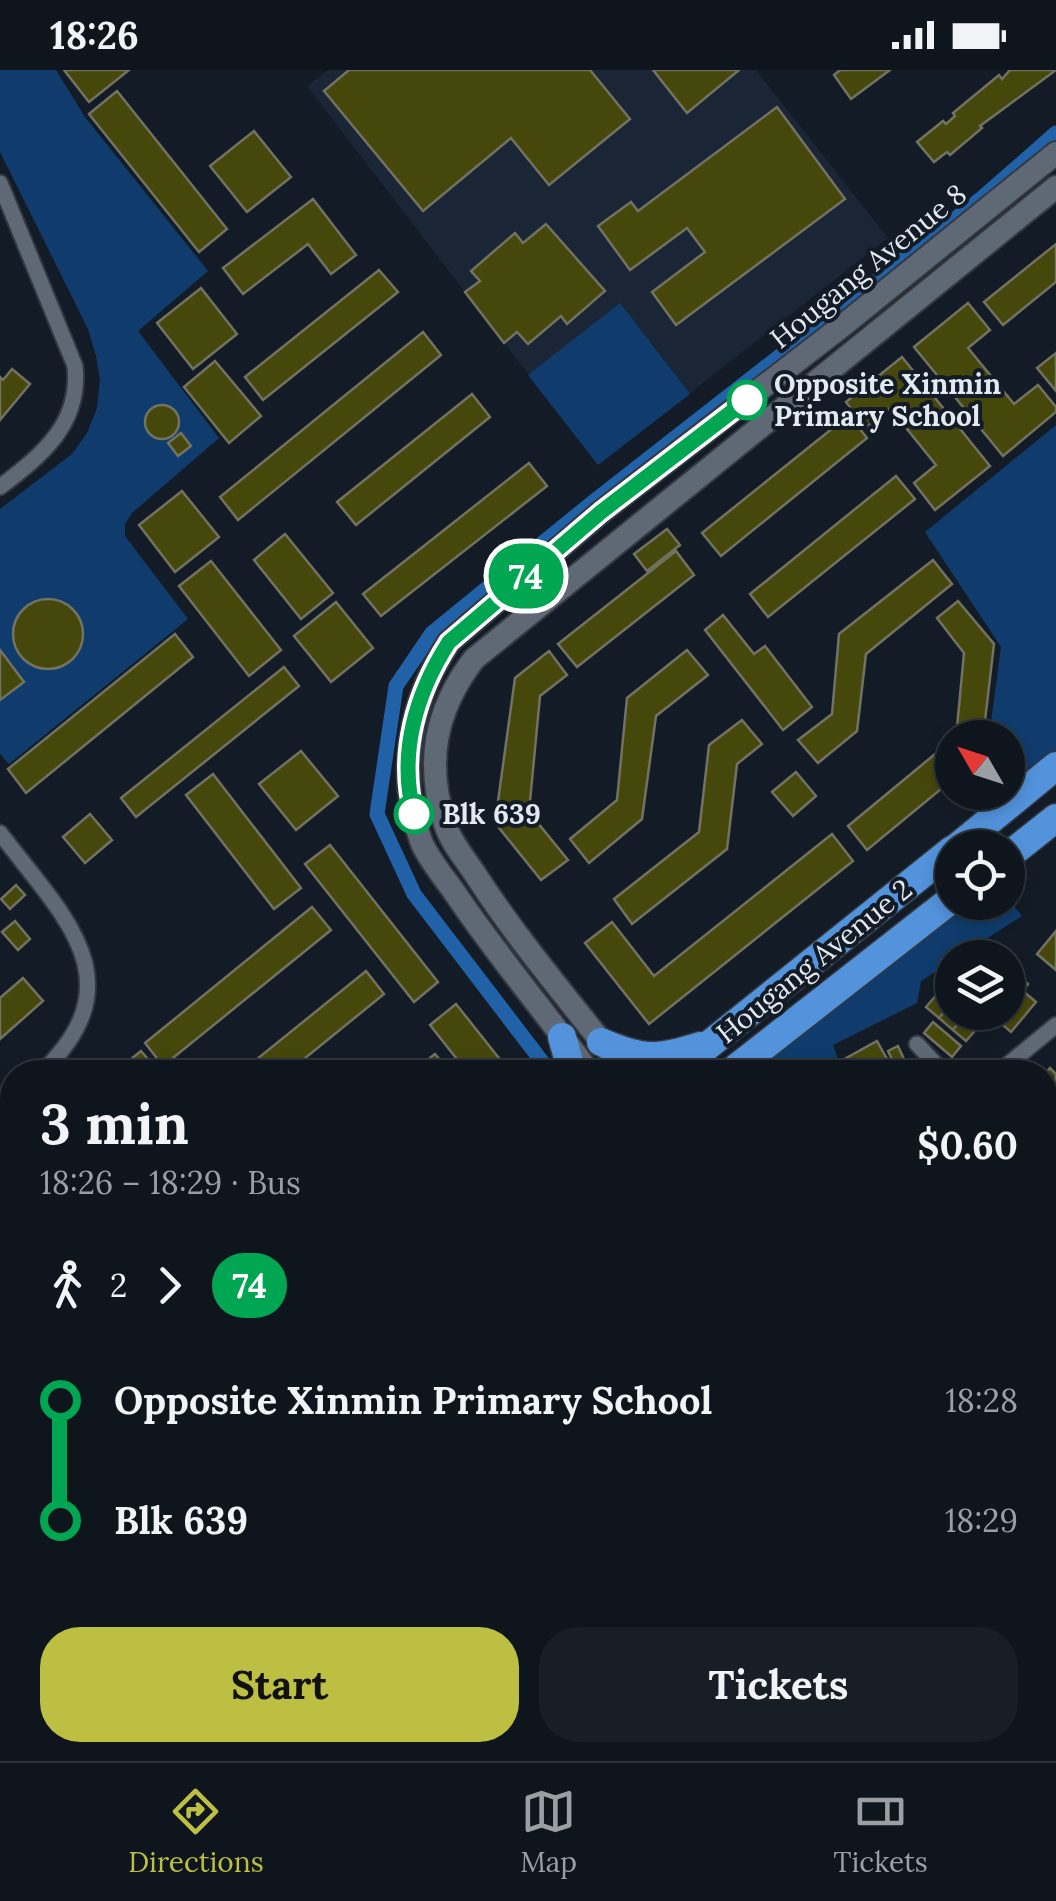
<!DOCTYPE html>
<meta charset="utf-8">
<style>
:root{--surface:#0e151c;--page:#171e25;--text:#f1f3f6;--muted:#9b9fa3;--line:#2e343b;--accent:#bdbf43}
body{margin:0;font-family:Lora,serif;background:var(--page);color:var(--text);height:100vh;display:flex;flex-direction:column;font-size:38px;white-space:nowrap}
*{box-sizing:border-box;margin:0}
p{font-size:32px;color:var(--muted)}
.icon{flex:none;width:55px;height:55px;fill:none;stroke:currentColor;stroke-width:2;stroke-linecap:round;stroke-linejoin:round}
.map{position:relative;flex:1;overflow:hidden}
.panel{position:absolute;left:0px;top:990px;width:1058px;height:702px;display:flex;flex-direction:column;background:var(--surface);border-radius:40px 40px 0 0;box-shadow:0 5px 15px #0003,0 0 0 2px var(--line)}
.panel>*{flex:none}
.badge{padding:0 20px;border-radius:32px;font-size:35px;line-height:65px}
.needle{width:65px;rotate:309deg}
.controls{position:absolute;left:935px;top:650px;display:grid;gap:20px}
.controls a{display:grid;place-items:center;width:90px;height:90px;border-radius:50%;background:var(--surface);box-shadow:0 5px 15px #0003,0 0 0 2px var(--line);font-size:50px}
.map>.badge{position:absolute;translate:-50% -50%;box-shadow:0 0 0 5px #fff}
.legs{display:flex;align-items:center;gap:15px;height:110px;padding:0 40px;font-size:32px}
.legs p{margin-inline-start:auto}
.headline{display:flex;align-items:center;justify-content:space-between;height:170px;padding:0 40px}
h1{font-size:55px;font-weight:800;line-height:75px}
.cta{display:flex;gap:20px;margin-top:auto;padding:20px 40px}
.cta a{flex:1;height:115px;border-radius:40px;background:var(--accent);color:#111;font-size:40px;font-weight:800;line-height:115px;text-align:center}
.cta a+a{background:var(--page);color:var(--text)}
ul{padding:0 40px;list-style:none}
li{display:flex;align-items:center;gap:35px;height:120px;font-size:38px}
li i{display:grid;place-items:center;width:15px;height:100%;margin:0 12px;background:currentColor}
li i::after{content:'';width:25px;height:25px;margin:-12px;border:8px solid;border-radius:50%;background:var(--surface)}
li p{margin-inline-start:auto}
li:first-child i{background:linear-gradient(#0000 50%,currentColor 0)}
li:last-child i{background:linear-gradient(currentColor 50%,#0000 0)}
.status{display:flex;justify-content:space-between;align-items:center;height:70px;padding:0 50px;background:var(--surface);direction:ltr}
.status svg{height:28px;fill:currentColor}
.tabs{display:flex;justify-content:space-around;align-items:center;height:140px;border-top:2px solid var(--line);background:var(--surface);font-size:28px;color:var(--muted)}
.tabs a{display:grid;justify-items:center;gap:5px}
.tabs .selected{color:var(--accent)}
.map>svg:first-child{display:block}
</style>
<div class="status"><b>18:26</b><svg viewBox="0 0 49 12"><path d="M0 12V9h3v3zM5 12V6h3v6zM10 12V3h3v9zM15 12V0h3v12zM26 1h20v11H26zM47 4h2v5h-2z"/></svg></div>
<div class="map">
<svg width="1056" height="1691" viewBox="0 0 1056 1691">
<rect width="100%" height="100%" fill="#131c26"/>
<g fill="#1a2635">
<polygon points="328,0 756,0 888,168 598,395 307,16"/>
<polygon points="12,1059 12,1505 0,1510 0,1071"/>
</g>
<g fill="#0f3c6c">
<polygon points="0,0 56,0 85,47 208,201 138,261 219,368 132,443 125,454 125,466 188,549 9,694 0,684 0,439 72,384 87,363 97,338 100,310 96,286 88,259 0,82"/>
<polygon points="620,233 690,324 598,395 528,305"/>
<polygon points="1056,355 1056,686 1008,722 1008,668 989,667 1001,577 925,462"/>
<polygon points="1008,829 1022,846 958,887 952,888 952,891 921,911 917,933 833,975 840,995 833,1002 752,1002 900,887 963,833 1008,832"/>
<polygon points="0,1357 12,1370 12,1475 0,1486"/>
</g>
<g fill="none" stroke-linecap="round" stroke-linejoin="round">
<polyline stroke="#2061a7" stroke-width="15" points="550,1002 414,824 377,744 396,616 432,563 593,432 982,128 1056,63"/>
</g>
<g fill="#46470b" stroke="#717262" stroke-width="2.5">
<polygon points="64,0 129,0 89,32"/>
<polygon points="349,0 590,0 630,49 549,115 511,68 423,141 324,21"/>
<polygon points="653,0 739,0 687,43"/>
<polygon points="840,0 890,0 851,29 834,5"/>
<polygon points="1010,0 1056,0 980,56 982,58 950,85 947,82 934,92 917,72 943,51 946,54 955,46 953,43 999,5 1002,9"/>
<polygon points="117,21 227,159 199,182 89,44"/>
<polygon points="777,37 845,129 676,255 652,222 705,182 687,158 630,200 598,156 631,132 638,141"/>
<polygon points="254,61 291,107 247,142 210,96"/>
<polygon points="313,129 356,185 331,204 308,174 243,224 223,198"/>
<polygon points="546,154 605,221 567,254 561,246 528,274 517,262 504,273 465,222 480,211 471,201 515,163 523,173"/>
<polygon points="1056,174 1056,212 1003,255 984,232"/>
<polygon points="379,200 398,222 263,330 245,307"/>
<polygon points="201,218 237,264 193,299 157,253"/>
<polygon points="968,233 990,260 968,278 1014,334 1038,315 1056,337 1056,342 1003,386 914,277"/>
<polygon points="423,262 441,285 238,450 220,427"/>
<polygon points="1056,283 1056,321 1037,298"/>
<polygon points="902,287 990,396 935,440 914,413 936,395 890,338 866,358 846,332"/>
<polygon points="215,291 261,346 229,373 184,317"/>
<polygon points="12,299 30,314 0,350 0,307 3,310"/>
<polygon points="472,324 490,347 356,455 337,432"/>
<circle cx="162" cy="352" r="17"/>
<polygon points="849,345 867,368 721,486 702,463"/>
<polygon points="181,363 191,376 178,386 168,373"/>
<polygon points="529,393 547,416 381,546 363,524"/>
<polygon points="896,406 915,429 768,547 750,524"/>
<polygon points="182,421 219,467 175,502 139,455"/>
<polygon points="667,459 680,475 647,501 634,484"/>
<polygon points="285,464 333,523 301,549 254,490"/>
<polygon points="676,481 694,505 577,597 558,574"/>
<polygon points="933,490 952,514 866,584 857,661 818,693 798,670 832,644 839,564"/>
<polygon points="211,491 281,580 249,606 179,516"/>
<circle cx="48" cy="564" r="35"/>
<polygon points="958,531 994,574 983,668 956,668 964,583 937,548"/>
<polygon points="336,532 373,578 331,612 294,566"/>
<polygon points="723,545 754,584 765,576 812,637 783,660 705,560"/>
<polygon points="175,564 193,587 26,723 8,699"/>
<polygon points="0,580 24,612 0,630"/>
<polygon points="687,580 708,605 656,646 642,749 589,793 570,769 617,730 627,628"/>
<polygon points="549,581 567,605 540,626 529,742 568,790 541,810 495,753 515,608"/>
<polygon points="284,597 299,616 136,747 121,728"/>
<polygon points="742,650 762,674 737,694 727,779 632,854 614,829 699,762 709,675"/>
<polygon points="952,670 952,710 867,780 848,756"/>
<polygon points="301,681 338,726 296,760 259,714"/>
<polygon points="796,702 816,726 793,746 772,722"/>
<polygon points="213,704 301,818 274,839 186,725"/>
<polygon points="90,744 112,770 85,793 63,767"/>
<polygon points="832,764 853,791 649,954 585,873 612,852 654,906"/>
<polygon points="330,775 438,912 414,932 305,794"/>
<polygon points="16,815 25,825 10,839 1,829"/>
<polygon points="312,837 331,860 163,996 145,973"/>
<polygon points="15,851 30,869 18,880 2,862"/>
<polygon points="1056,861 1056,900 1037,884"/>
<polygon points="1012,900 1028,914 1023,921 1036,932 1011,962 988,942 1008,942 1008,906"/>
<polygon points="366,901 384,924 288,1002 241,1002"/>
<polygon points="23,908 43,931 0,969 0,928"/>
<polygon points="944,916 952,923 952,933 939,948 926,937"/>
<polygon points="952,933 952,942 967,942 953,960 939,948"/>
<polygon points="456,934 510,1002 467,1002 430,955"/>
<polygon points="967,942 975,942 984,950 966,971 953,960"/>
<polygon points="933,952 961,976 952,987 924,963"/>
<polygon points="877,971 887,989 864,1002 847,1002 841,991"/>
<polygon points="898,976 909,1000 904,1002 898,1002 888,981"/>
<polygon points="141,981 159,1002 115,1002"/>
<polygon points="435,984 450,1002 412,1002"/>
<polygon points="1050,998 1056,1004 1056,1040 1053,1043 1045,1036 1045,1004"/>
<polygon points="9,1133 12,1135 12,1170 0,1185 0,1141"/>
<polygon points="1055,1169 1056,1194 1045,1206 1045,1181"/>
<polygon points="0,1204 12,1214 12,1271 6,1278 12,1284 12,1336 0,1323"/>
<polygon points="1053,1242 1056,1245 1056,1276 1046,1286 1045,1251"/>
<polygon points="1049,1492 1056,1506 1056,1535 1045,1541 1045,1495"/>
<polygon points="1056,1562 1056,1616 1053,1618 1049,1610 1045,1612 1045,1568"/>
<polygon points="1048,1659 1050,1664 1056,1664 1056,1691 1039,1691 1034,1680 1045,1680"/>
<polygon points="253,1680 307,1680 304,1685 309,1688 297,1691 280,1682 276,1690 271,1687 269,1691 251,1691 248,1690"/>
<polygon points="387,1680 426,1680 417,1691 378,1691"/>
<polygon points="572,1680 609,1680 618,1686 614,1691 589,1691"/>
<polygon points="717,1680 802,1680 801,1683 809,1685 807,1691 794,1691"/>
<polygon points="885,1680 950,1680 952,1686 946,1691 873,1691"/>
</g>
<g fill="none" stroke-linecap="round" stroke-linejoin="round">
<g stroke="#343840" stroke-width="19">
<g id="street">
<path d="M0,113l75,183c6,58 -33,89 -75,121"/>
<path d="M0,763c62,82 138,147 42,239"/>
<polyline points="917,974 943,1002"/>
<polyline points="999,1002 1056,955"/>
<polyline points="0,1043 12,1031"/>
<polyline points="1045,1106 1056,1117"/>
<polyline points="1045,1311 1056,1321"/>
<polyline points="1045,1399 1056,1390"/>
<polyline points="1045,1638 1056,1631"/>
<polyline points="533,1691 541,1680"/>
<polyline points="650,1691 656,1680"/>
<polyline points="970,1691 982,1680"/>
</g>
</g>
<g stroke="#343840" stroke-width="26">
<g id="secondary">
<path d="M589,1002c-44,-60 -93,-118 -134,-179 -11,-16 -27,-34 -34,-52 -25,-68 -11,-140 28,-199l152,-130 245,-189 210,-170"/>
<path d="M625,1002c-50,-65 -104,-127 -148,-195 -11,-17 -26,-34 -32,-53 -20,-61 -10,-114 29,-165l582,-472"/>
</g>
</g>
<g stroke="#343840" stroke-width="29">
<g id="primary">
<polyline points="0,1597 12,1611"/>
<polyline points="72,1680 81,1691"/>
</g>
</g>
<g stroke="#343840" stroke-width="31">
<g id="highway">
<polyline points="956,778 1056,696"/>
<polyline points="1008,786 1056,748"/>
<polyline points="562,967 572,1002"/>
<path d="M601,972c42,18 56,18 99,4"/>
<polyline points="675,1002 952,780"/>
<polyline points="731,1002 952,829"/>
<polyline points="0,1523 12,1520"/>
<polyline points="0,1569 12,1559"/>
<polyline points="33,1691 47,1680"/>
<polyline points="148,1691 158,1680"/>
<polyline points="176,1691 181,1680"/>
</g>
</g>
<use href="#street" stroke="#5f6976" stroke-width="15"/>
<use href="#secondary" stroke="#5f6976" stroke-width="22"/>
<use href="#primary" stroke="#5882b3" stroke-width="25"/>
<use href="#highway" stroke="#5393dc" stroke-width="28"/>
<g stroke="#343840" stroke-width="29" stroke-linecap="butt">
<polyline id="primary-bridge" points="0,1661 12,1678"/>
</g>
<use href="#primary-bridge" stroke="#5882b3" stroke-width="25"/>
</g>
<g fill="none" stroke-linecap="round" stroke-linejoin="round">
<g stroke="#fff" stroke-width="22">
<path id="line-1" d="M414,744c-16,-60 2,-121 35,-172l152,-130 146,-112"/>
</g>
<use href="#line-1" stroke="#00a651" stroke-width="15"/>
</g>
<g fill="#fff" stroke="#00a651" stroke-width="5">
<circle cx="747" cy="330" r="18"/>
<circle cx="414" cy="744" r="18"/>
</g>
<g text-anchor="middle" stroke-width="8" stroke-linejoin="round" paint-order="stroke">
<g font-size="28" fill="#e3e9f0" stroke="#131c26">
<text transform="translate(868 196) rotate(-39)" y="10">Hougang Avenue 8</text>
<text transform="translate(814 891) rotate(-39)" y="10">Hougang Avenue 2</text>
</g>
<g font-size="28" font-weight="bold" fill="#e3e9f0" stroke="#131c26" text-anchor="start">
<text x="774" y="324">Opposite Xinmin<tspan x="774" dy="32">Primary School</tspan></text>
<text x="442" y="754">Blk 639</text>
</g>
</g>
</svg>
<div class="controls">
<a><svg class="needle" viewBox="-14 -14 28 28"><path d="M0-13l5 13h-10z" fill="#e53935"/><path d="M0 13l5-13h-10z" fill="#9b9fa3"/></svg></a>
<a><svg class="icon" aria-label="locate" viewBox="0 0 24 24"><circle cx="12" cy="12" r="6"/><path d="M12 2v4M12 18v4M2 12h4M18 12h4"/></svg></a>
<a><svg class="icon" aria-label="layers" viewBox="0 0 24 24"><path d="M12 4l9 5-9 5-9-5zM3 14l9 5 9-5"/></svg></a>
</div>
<b class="badge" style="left:526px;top:506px;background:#00a651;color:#fff">74</b>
<section class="panel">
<div class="headline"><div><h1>3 min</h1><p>18:26 – 18:29 · Bus</p></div><b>$0.60</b></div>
<div class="legs"><svg class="icon" aria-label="walk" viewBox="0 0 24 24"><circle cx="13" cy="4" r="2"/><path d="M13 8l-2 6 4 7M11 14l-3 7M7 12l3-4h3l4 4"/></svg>2<svg class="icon" aria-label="forward" viewBox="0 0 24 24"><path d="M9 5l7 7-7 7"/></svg><b class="badge" style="background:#00a651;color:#fff">74</b></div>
<ul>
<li><i style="color:#00a651"></i><b>Opposite Xinmin Primary School</b><p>18:28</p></li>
<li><i style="color:#00a651"></i><b>Blk 639</b><p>18:29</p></li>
</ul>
<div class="cta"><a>Start</a><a>Tickets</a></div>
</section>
</div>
<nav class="tabs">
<a class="selected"><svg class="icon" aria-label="directions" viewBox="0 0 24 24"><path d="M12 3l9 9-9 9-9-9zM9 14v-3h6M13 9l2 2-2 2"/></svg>Directions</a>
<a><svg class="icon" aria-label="map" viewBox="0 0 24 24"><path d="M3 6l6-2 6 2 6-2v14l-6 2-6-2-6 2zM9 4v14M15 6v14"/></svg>Map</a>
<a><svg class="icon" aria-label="tickets" viewBox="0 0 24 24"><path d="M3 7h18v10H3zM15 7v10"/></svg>Tickets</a>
</nav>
